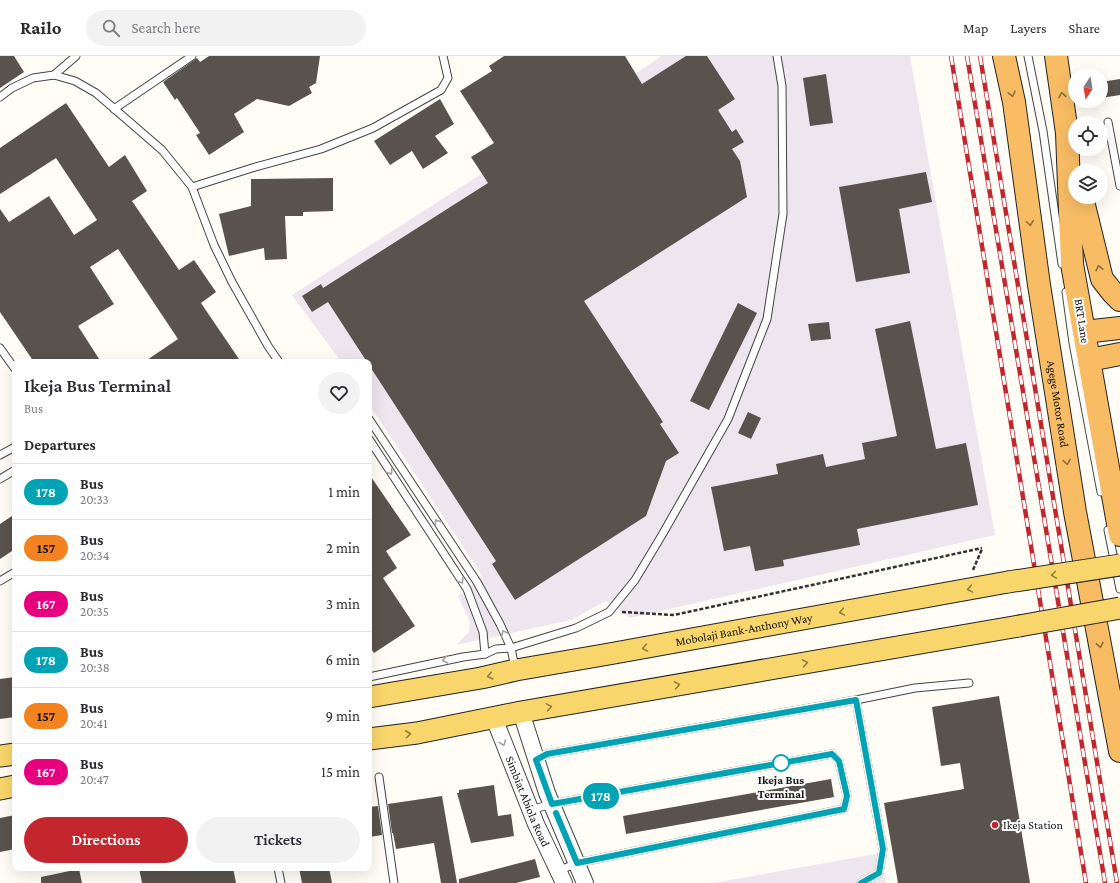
<!DOCTYPE html>
<style>
:root{--surface:#fff;--page:#f2f2f3;--text:#2b2b33;--muted:#7c7c81;--line:#e1e1e2;--accent:#c4262e}
body{margin:0;font-family:"Crimson Pro",serif;background:var(--page);color:var(--text);height:100vh;display:flex;flex-direction:column;font-size:15px;white-space:nowrap}
*{box-sizing:border-box;margin:0}
p{font-size:13px;color:var(--muted)}
.icon{flex:none;width:22px;height:22px;fill:none;stroke:currentColor;stroke-width:2;stroke-linecap:round;stroke-linejoin:round}
.map{position:relative;flex:1;overflow:hidden}
.drawer{position:absolute;left:12px;top:303px;width:360px;height:512px;display:flex;flex-direction:column;background:var(--surface);border-radius:8px;box-shadow:0 4px 16px #0002}
.drawer>*{flex:none}
.badge{padding:0 8px;border-radius:13px;font-size:14px;line-height:26px}
.needle{width:26px;rotate:192deg}
.tools{position:absolute;left:1068px;top:12px;display:grid;gap:8px}
.tools a{display:grid;place-items:center;width:40px;height:40px;border-radius:50%;background:var(--surface);box-shadow:0 4px 16px #0002;font-size:20px}
.map>.badge{position:absolute;translate:-50% -50%;box-shadow:0 0 0 2px #fff}
h2{padding:0 12px;font-size:15px;line-height:36px}
.round{display:grid;place-items:center;flex:none;width:42px;height:42px;border-radius:21px;background:var(--page)}
.head{display:flex;align-items:center;justify-content:space-between;height:68px;padding:0 12px}
h1{font-size:19px;font-weight:600;line-height:30px}
.cta{display:flex;gap:8px;margin-top:auto;padding:8px 12px}
.cta a{flex:1;height:46px;border-radius:24px;background:var(--accent);color:#fff;font-size:16px;font-weight:600;line-height:46px;text-align:center}
.cta a+a{background:var(--page);color:var(--text)}
ul{padding:0;list-style:none}
li{display:flex;align-items:center;gap:12px;height:56px;padding:0 12px;border-top:1px solid var(--line)}
li div{flex:1}
li b{display:block;font-size:15px}
li em{font-style:normal}
li .badge{min-width:44px;font-weight:700;text-align:center}
header{display:flex;align-items:center;gap:24px;box-sizing:border-box;height:56px;padding:0 20px;background:var(--surface);border-bottom:1px solid var(--line)}
header strong{font-size:19px}
nav{display:flex;gap:22px;margin-inline-start:auto;font-size:14px}
.search{width:280px;height:36px;background:var(--page);display:flex;align-items:center;gap:10px;box-sizing:border-box;padding:0 14px;border-radius:22px;color:var(--muted);font-size:15px}
.map>svg:first-child{display:block}
</style>
<header>
<strong>Railo</strong>
<div class="search"><svg class="icon" aria-label="search" viewBox="0 0 24 24"><circle cx="10" cy="10" r="6"/><path d="M15 15l6 6"/></svg>Search here</div>
<nav><a>Map</a><a>Layers</a><a>Share</a></nav>
</header>
<div class="map">
<svg width="1120" height="827" viewBox="0 0 1120 827">
<rect width="100%" height="100%" fill="#fffdf5"/>
<g fill="#eee6ef">
<polygon points="661,0 910,0 995,479 630,562 606,545 571,564 456,589 469,576 470,566 458,540 483,521 369,348 369,306 341,306 292,239 613,34"/>
<polygon points="881,797 886,827 713,827"/>
</g>
<g fill="#5a524d">
<polygon points="0,0 14,0 24,16 0,32"/>
<polygon points="209,0 320,0 316,27 309,31 312,37 289,50 257,43 234,58 244,76 209,99 196,79 200,77 177,42 175,44 163,26 197,2 200,6"/>
<polygon points="504,0 625,0 642,28 686,0 707,0 735,43 718,54 732,76 736,73 744,86 732,93 740,105 747,141 584,245 663,366 660,368 679,397 666,405 646,460 515,544 492,508 496,505 369,309 369,306 367,306 328,246 312,256 302,240 321,228 323,232 488,127 471,101 494,87 460,35 492,15 489,10"/>
<polygon points="826,18 833,67 810,70 803,22"/>
<polygon points="1120,23 1120,39 1101,42 1101,26"/>
<polygon points="440,43 454,68 435,80 448,97 423,113 412,95 390,109 374,85"/>
<polygon points="66,47 109,111 125,99 147,135 132,145 179,214 194,204 216,236 201,247 241,306 144,306 178,283 118,193 90,211 114,248 78,270 101,306 34,306 0,256 0,153 9,166 49,140 74,179 97,164 56,102 0,138 0,92"/>
<polygon points="926,116 932,146 899,153 910,217 856,226 839,131"/>
<polygon points="333,122 333,155 303,156 303,160 285,160 287,203 265,204 264,192 229,200 219,158 251,150 251,123"/>
<polygon points="738,247 757,257 709,354 690,345"/>
<polygon points="910,265 936,393 966,387 978,449 857,473 860,489 783,504 784,510 755,515 750,490 724,495 711,431 778,418 776,408 823,398 826,411 865,403 862,387 897,380 875,273"/>
<polygon points="829,266 831,283 811,285 808,268"/>
<polygon points="748,356 761,362 751,383 738,377"/>
<polygon points="369,418 411,479 386,495 397,512 383,522 415,570 374,597 369,590"/>
<polygon points="15,458 15,493 0,503 0,468"/>
<polygon points="15,621 15,661 0,663 0,623"/>
<polygon points="999,640 1030,827 898,827 884,747 964,733 960,707 941,710 932,651"/>
<polygon points="831,723 834,741 626,778 623,760"/>
<polygon points="494,729 498,760 511,758 514,780 471,787 457,737 459,737 459,734"/>
<polygon points="442,740 457,827 441,827 434,787 396,793 393,777 392,777 388,748"/>
<polygon points="378,750 382,779 369,781 369,751"/>
<polygon points="15,759 15,793 0,796 0,762"/>
<polygon points="535,803 540,821 516,827 459,827 459,823"/>
<polygon points="139,812 233,812 236,827 142,827"/>
<polygon points="299,812 329,812 332,827 302,827"/>
<polygon points="79,813 82,827 41,827 41,821"/>
</g>
<g fill="none" stroke-linecap="round" stroke-linejoin="round">
<g stroke="#444" stroke-width="9">
<g id="service">
<polyline points="1028,0 1043,75 1062,208"/>
<polyline points="54,19 76,0"/>
<polyline points="0,41 12,32 33,22 54,19 75,25 96,37 162,94 192,131 214,189 232,226 268,290 279,306"/>
<polyline points="114,53 192,0"/>
<polyline points="1108,66 1120,130"/>
<polyline points="192,131 252,112 321,93 373,72 441,34 448,22 443,0"/>
<polyline points="1066,236 1073,287 1101,436"/>
<polyline points="0,292 15,313"/>
<polyline points="369,363 477,526 500,568 511,592 515,612"/>
<polyline points="369,383 467,533 483,576 485,598"/>
<polyline points="0,399 15,391"/>
<polyline points="0,423 15,414"/>
<polyline points="1108,474 1120,533"/>
<polyline points="0,525 15,516"/>
<polyline points="369,621 463,601 485,598 496,593 511,592 576,572 609,556 635,524 662,479 728,363 767,263 783,158 782,30 777,0"/>
<polyline points="856,644 883,793 879,817 861,827"/>
<polyline points="536,704 547,698 856,644 915,632 969,627"/>
<polyline points="379,721 394,827"/>
<polyline points="530,754 552,748 832,698 839,705 847,740 844,753 577,807 558,815"/>
<polyline points="278,812 281,827"/>
</g>
</g>
<g stroke="#444" stroke-width="18">
<g id="tertiary">
<polyline points="521,656 547,737 585,827"/>
<path id="s1" d="M494,662l42,106 28,59"/>
</g>
</g>
<g stroke="#222" stroke-width="23">
<g id="primary">
<path id="s2" d="M369,641l112,-19 35,-8 93,-16 399,-72"/>
<polyline points="369,683 417,677 521,656 1019,570"/>
<polyline points="0,700 15,698"/>
<polyline points="0,733 15,730"/>
</g>
</g>
<g stroke="#222" stroke-width="24">
<g id="trunk">
<path id="s3" d="M1004,0l10,46 25,183 36,227 45,239"/>
<polyline points="1056,0 1067,77 1072,208 1120,479"/>
<polyline points="1082,141 1102,223 1113,237 1120,244"/>
<polyline points="1084,276 1120,272"/>
<polyline points="1089,304 1120,298"/>
</g>
</g>
<g stroke="#333" stroke-width="2.5" stroke-dasharray="4 2" stroke-linecap="butt">
<polyline points="973,514 982,493"/>
<polyline points="622,556 674,559 982,492"/>
</g>
<use href="#service" stroke="#fff" stroke-width="7"/>
<use href="#tertiary" stroke="#fff" stroke-width="16"/>
<use href="#primary" stroke="#f9d66b" stroke-width="21"/>
<use href="#trunk" stroke="#f7bc64" stroke-width="22"/>
<g stroke="#c4262e" stroke-width="4.5">
<g id="rail">
<polyline points="951,0 1086,827"/>
<polyline points="967,0 1105,827"/>
<polyline points="980,0 1117,827"/>
</g>
</g>
<use href="#rail" stroke="#fff" stroke-width="3" stroke-dasharray="9" stroke-linecap="butt"/>
<g stroke="#222" stroke-width="23" stroke-linecap="butt">
<g id="primary-bridge">
<polyline points="1008,526 1120,509"/>
<polyline points="1019,570 1120,552"/>
</g>
</g>
<use href="#primary-bridge" stroke="#f9d66b" stroke-width="21"/>
</g>
<defs><path id="oneway-chevron" d="M-2-3.5L2.5 0L-2 3.5" fill="none" stroke-width="1.6" stroke-linecap="round" stroke-linejoin="round"/></defs>
<g stroke="#906f3f">
<use href="#oneway-chevron" transform="translate(1012 38) rotate(78)"/>
<use href="#oneway-chevron" transform="translate(1062 39) rotate(-99)"/>
<use href="#oneway-chevron" transform="translate(1030 167) rotate(82)"/>
<use href="#oneway-chevron" transform="translate(1099 212) rotate(-103)"/>
<use href="#oneway-chevron" transform="translate(1067 406) rotate(81)"/>
<use href="#oneway-chevron" transform="translate(1100 589) rotate(79)"/>
</g>
<g stroke="#a0a0a0">
<use href="#oneway-chevron" transform="translate(390 416) rotate(57)"/>
<use href="#oneway-chevron" transform="translate(437 466) rotate(-123)"/>
<use href="#oneway-chevron" transform="translate(461 525) rotate(57)"/>
<use href="#oneway-chevron" transform="translate(504 577) rotate(-115)"/>
<use href="#oneway-chevron" transform="translate(445 604) rotate(168)"/>
<use href="#oneway-chevron" transform="translate(503 687) rotate(70)"/>
</g>
<g stroke="#917d42">
<use href="#oneway-chevron" transform="translate(1054 519) rotate(171)"/>
<use href="#oneway-chevron" transform="translate(970 533) rotate(170)"/>
<use href="#oneway-chevron" transform="translate(842 556) rotate(170)"/>
<use href="#oneway-chevron" transform="translate(645 592) rotate(170)"/>
<use href="#oneway-chevron" transform="translate(805 607) rotate(-10)"/>
<use href="#oneway-chevron" transform="translate(490 620) rotate(167)"/>
<use href="#oneway-chevron" transform="translate(677 629) rotate(-10)"/>
<use href="#oneway-chevron" transform="translate(549 651) rotate(-10)"/>
<use href="#oneway-chevron" transform="translate(408 678) rotate(-7)"/>
</g>
<g fill="none" stroke-linecap="round" stroke-linejoin="round">
<g stroke="#fff" stroke-width="9">
<polyline id="line" points="556,757 577,807 844,753 847,740 839,705 832,698 552,748 536,704 547,698 856,644 883,793 879,817 861,827"/>
</g>
<use href="#line" stroke="#00a3b4" stroke-width="6"/>
</g>
<circle fill="#fff" stroke="#00a3b4" stroke-width="2" cx="781" cy="707" r="8"/>
<circle fill="#c4262e" stroke="#fff" stroke-width="1.5" cx="995" cy="769" r="4"/>
<g text-anchor="middle" stroke-width="4" stroke-linejoin="round" paint-order="stroke">
<g font-size="12" fill="#111" stroke="#fff">
<text transform="translate(1082 265) rotate(81)" y="4">BRT Lane</text>
<text dy="4" stroke="none"><textPath href="#s3" startOffset="352">Agege Motor Road</textPath></text>
<text dy="4" stroke="none"><textPath href="#s2" startOffset="381">Mobolaji Bank-Anthony Way</textPath></text>
<text dy="4" stroke="none"><textPath href="#s1" startOffset="90">Simbiat Abiola Road</textPath></text>
</g>
<g font-size="12" font-weight="bold" fill="#111" stroke="#fff">
<text x="781" y="728">Ikeja Bus<tspan x="781" dy="14">Terminal</tspan></text>
</g>
<g font-size="12" fill="#111" stroke="#fff" text-anchor="start">
<text x="1003" y="773">Ikeja Station</text>
</g>
</g>
</svg>
<div class="tools">
<a><svg class="needle" viewBox="-14 -14 28 28"><path d="M0-13l5 13h-10z" fill="#e53935"/><path d="M0 13l5-13h-10z" fill="#7c7c81"/></svg></a>
<a><svg class="icon" aria-label="locate" viewBox="0 0 24 24"><circle cx="12" cy="12" r="6"/><path d="M12 2v4M12 18v4M2 12h4M18 12h4"/></svg></a>
<a><svg class="icon" aria-label="layers" viewBox="0 0 24 24"><path d="M12 4l9 5-9 5-9-5zM3 14l9 5 9-5"/></svg></a>
</div>
<b class="badge" style="left:601px;top:740px;background:#00a3b4;color:#fff">178</b>
<section class="drawer">
<div class="head"><div><h1>Ikeja Bus Terminal</h1><p>Bus</p></div><a class="round"><svg class="icon" aria-label="heart" viewBox="0 0 24 24"><path d="M12 20l-8-8c-3-5 5-10 8-4 3-6 11-1 8 4z"/></svg></a></div>
<h2>Departures</h2>
<ul>
<li><span class="badge" style="background:#00a3b4;color:#fff">178</span><div><b>Bus</b><p>20:33</p></div><em>1 min</em></li>
<li><span class="badge" style="background:#f58220;color:#111">157</span><div><b>Bus</b><p>20:34</p></div><em>2 min</em></li>
<li><span class="badge" style="background:#e6007e;color:#fff">167</span><div><b>Bus</b><p>20:35</p></div><em>3 min</em></li>
<li><span class="badge" style="background:#00a3b4;color:#fff">178</span><div><b>Bus</b><p>20:38</p></div><em>6 min</em></li>
<li><span class="badge" style="background:#f58220;color:#111">157</span><div><b>Bus</b><p>20:41</p></div><em>9 min</em></li>
<li><span class="badge" style="background:#e6007e;color:#fff">167</span><div><b>Bus</b><p>20:47</p></div><em>15 min</em></li>
</ul>
<div class="cta"><a>Directions</a><a>Tickets</a></div>
</section>
</div>
